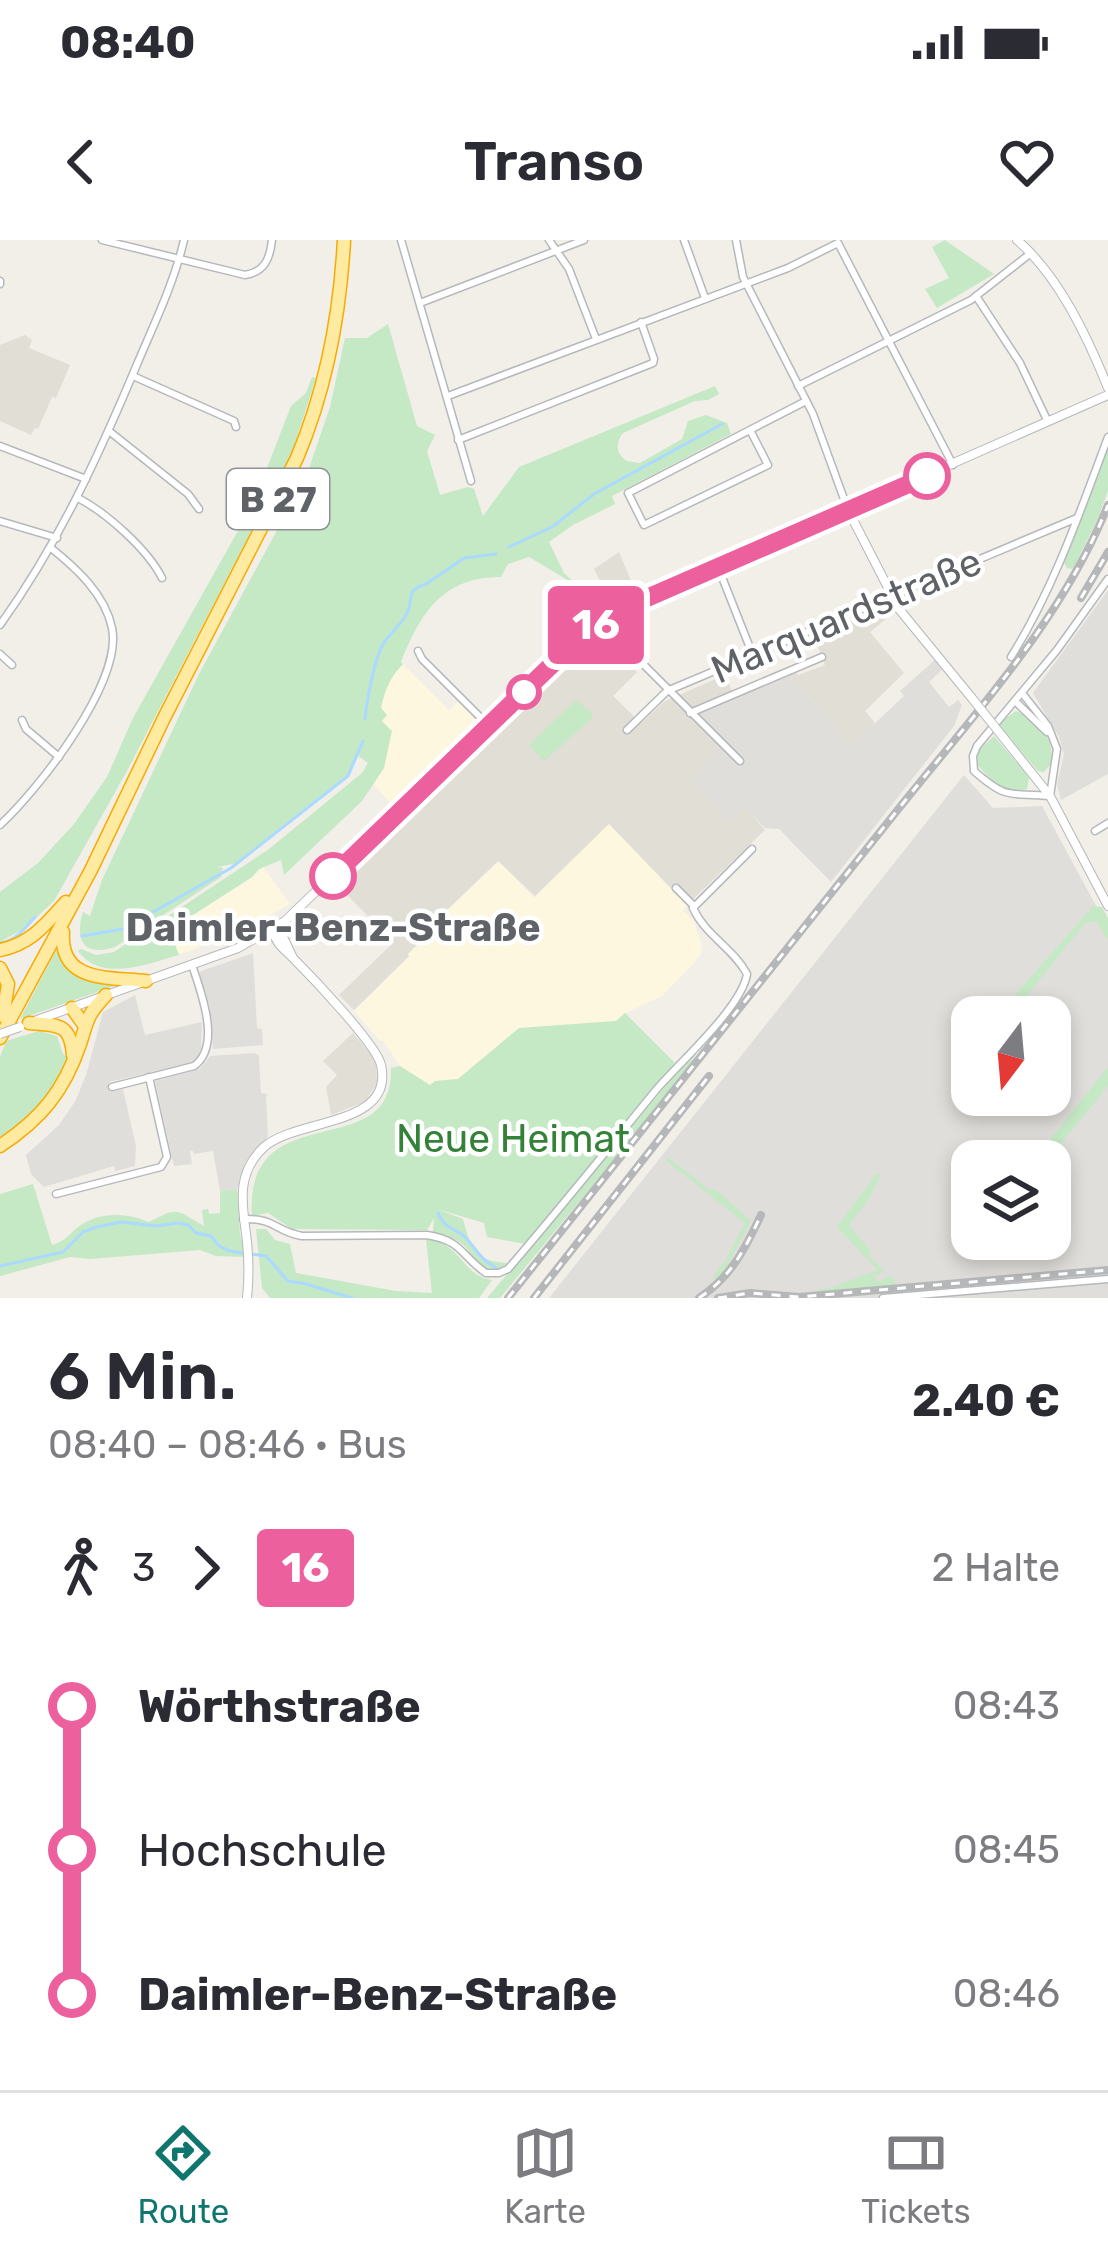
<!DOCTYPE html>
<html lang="de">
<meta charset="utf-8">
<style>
:root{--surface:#fff;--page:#f7f7f7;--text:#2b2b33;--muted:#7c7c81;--line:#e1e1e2;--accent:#0f766e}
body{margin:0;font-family:Rubik,sans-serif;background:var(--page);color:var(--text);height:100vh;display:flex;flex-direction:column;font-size:45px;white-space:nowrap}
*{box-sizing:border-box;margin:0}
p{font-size:39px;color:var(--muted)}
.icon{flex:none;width:66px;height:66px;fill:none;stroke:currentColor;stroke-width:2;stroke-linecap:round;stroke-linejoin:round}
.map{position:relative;height:1058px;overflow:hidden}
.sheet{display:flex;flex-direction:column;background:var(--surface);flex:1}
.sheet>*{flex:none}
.badge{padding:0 24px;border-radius:9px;font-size:42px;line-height:78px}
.needle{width:78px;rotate:196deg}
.controls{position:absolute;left:951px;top:756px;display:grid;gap:24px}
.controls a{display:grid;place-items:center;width:120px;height:120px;border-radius:24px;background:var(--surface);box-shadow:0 6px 18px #0003;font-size:60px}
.map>.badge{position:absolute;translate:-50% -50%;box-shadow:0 0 0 6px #fff}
.legs{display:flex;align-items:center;gap:18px;height:132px;padding:0 48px;font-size:39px}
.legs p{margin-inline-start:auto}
.head{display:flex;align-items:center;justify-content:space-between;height:204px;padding:0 48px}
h1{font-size:66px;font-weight:600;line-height:90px}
ul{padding:0 48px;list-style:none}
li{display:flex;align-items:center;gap:42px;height:144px;font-size:45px}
li i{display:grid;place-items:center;width:18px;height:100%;margin:0 15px;background:currentColor}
li i::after{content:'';width:30px;height:30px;margin:-15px;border:9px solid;border-radius:50%;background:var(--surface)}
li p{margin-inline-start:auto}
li:first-child i{background:linear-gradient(#0000 50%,currentColor 0)}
li:last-child i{background:linear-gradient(currentColor 50%,#0000 0)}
.status{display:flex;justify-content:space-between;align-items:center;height:84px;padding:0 60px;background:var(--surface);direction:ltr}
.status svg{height:33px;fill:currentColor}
header{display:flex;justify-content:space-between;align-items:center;height:156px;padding:0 48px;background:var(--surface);font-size:54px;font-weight:600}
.menu{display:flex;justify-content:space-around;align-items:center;height:168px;border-top:3px solid var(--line);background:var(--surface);font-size:33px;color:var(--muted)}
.menu a{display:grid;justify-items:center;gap:6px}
.menu .current{color:var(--accent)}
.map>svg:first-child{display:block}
</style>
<div class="status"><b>08:40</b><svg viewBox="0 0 49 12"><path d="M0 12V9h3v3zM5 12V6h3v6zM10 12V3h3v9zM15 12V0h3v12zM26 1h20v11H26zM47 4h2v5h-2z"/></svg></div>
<header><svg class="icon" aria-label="back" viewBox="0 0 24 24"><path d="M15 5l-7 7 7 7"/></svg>Transo<svg class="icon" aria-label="heart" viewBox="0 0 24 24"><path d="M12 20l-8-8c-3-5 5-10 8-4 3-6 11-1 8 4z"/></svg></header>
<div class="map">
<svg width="1108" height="1058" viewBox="0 0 1108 1058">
<rect width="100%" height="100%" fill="#f1efe8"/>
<g fill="#fef7e0">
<polygon points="403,424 449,470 458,462 477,481 393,566 373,544 384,528 381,468 384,454 391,436"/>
<polygon points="609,583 687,666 683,670 694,682 702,705 701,714 696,721 662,756 625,773 616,781 519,788 458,839 435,841 430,845 400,826 384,802 378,799 354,771 409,717 407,714 423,699 425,692 499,621 534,658"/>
<polygon points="263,627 290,664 230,696 179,715 171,697 196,689 189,677 252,638"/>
</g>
<g fill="#e0deda" fill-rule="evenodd">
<polygon points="1108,350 1108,534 1061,560 1057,544 1064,514 1059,497 1033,453"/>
<polygon points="936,419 943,429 929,442 949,467 958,460 962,465 954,486 831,642 779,589 765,588 745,568 730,582 689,539 685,473 779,433 788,435 837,486 850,507 904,456 900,451"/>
<path d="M964,535l29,33 49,-2 66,122v370h-559zM972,777h78v78h-78zM972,921h78v78h-78z"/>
<polygon points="253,713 257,788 262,789 263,805 213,809 209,764 199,735 201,731"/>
<polygon points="135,755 145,795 202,782 201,811 198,818 190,823 109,842 110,852 123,849 136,906 135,926 115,931 114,926 44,947 31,934 26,915 59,885 76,860 87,832 103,772"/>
<polygon points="255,813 259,816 261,853 268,854 266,857 268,897 245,923 237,949 220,951 213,911 194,914 193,911 190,911 192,924 174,926 155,841 200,829 210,816"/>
</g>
<g fill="#e1ded6">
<polygon points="25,95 32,100 29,108 70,125 56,158 52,157 38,189 35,188 31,195 0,181 0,105"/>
<polygon points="619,312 636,353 612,364 594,329"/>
<polygon points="887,364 893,373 870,392 904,433 865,471 875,483 850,507 834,490 837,486 788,435 795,432 798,435 825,425 814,397"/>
<polygon points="601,396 637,432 613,456 641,483 665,461 725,435 733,453 686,473 720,508 690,539 730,581 745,567 765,590 687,665 609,584 535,656 498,621 425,691 424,698 408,714 409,716 354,770 339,755 394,702 336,644 596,397"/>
<polygon points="353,793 372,816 376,824 377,843 365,862 331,875 326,847 337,835 323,821"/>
</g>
<g fill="#c5e8c5">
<polygon points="945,0 994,34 937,68 925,49 949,38 932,7"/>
<path d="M388,84l29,102 18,9 -8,16 13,44 28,-8 6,2 9,27 36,-49 196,-81 4,8 -11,6 -13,1 -72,32c-8,10 -7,21 4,28l13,2 42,-24 6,-18 18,-6 21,8 4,11 -119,62 3,8 -42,21 -24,17 15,31 13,12 -4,3 -7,-9 -37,-22 -21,7 -7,13c-58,0 -80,35 -100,85l2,2c-13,13 -18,26 -22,44l6,7 -5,6 10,10 -8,37 -22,33 -78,74 -3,-15 -22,9 -7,8 -62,40 7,12 -25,8 7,18c-32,9 -78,28 -101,-4l3,-2 15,6 18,-3 155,-103 93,-76 6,-10 -11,-8 -10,20 -113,89 -17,3 6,1 -2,9 -106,70c-31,10 -41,-6 -32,-35l7,4 12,-36 97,-206 107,-197 24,-70 15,-69h22z"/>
<polygon points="312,137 316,138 292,213 127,531 54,661 25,688 0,702 0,652 38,623 74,584 107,537 133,478 253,264 291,166 306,153"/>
<polygon points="1108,203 1108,251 1098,278 1073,329 1067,328 1064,323"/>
<polygon points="576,460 592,473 592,478 544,521 529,505"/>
<path d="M1016,471c23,10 37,25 36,52l-8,9 -6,-1 -38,-45 3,-6z"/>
<path d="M994,496l35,41 -2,12c-23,7 -36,-7 -49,-24v-14z"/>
<polygon points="1093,666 1102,667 1108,678 1108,700 1096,681 1085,683 1010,777 996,777"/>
<polygon points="59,705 63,720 126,742 20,779"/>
<path d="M625,773l50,50 -141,174 -3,-1 -6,8 -38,-7 -3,-14 40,12 -87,-26 26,10c9,32 11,42 45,44 -27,21 -29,-6 -47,-20 -9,-6 -18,-8 -28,-11l1,-14 -7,12 -135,-1 -24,-16 -16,3c-8,-124 142,-49 139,-148l9,-2 30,19 5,-4 23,-2 61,-51 97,-7z"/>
<path d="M39,791l18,5 6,18 4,3c-6,34 -36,67 -67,82v-82l6,-16z"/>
<polygon points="696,810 696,814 681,838 500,1058 487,1058"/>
<polygon points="1108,827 1108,846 1047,921 1033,921"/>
<polygon points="667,917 710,950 715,949 751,981 718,1043 713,1036 725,1021 745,983 665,920"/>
<polygon points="877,933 881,936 868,960 849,985 871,1011 868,1016 885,1030 875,1036 878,1042 891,1035 897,1046 818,1053 817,1050 830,1048 878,1030 837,987"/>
<path d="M33,944l19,61c14,-4 16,-10 26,-18 22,-16 48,-14 71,-5 31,-16 26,-12 55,4l-2,-16 6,-1 1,5 11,-1v-22l17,-2 3,46 7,22 -31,-1 -16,-6 -110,9 -20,-2 -70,19v-82z"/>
<path d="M256,989h10l9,11 15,4 6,29 100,18 36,2 -6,-54c38,5 34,36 66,41l-13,18h-209l-8,-10z"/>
</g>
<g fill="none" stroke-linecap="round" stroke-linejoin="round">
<g stroke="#aadaff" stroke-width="3">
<polyline points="509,307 552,287 594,254 722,184"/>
<path d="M365,479c2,-19 9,-59 18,-75 7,-11 19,-20 24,-31 8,-16 -3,-22 19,-29l38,-26 32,-4"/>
<polyline points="82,696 123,689 231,628 348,536 363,501"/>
<path d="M0,703c16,-2 25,-15 35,-26"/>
<path d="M438,973c7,18 19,14 30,27 12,15 13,19 30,29"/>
<polyline points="0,1026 63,1012 83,992 97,987 121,982 156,986 179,983 188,985 196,993 211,996 218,1005 229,1011 266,1016 288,1041 306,1044 352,1058"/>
</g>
<g stroke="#b5b8bc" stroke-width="9">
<g id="minor">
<path d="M102,0l143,35c20,-3 25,-17 27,-35"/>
<polyline points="401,0 471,241"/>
<polyline points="549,0 569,29 596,99"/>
<polyline points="684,0 705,58"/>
<polyline points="736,0 743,37 813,174 848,270"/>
<polyline points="0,41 0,44"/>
<polyline points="976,56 1020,123 1048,182"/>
<polyline points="420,63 584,0"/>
<polyline points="133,136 234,181 236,187"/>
<polyline points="798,146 971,60 1031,13"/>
<polyline points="448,156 788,28 838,3 953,225"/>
<polyline points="750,190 768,225 644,285 628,253 806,161"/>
<polyline points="109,191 188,254 199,269"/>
<polyline points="458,200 653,123 654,119 641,82"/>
<polyline points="0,206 86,239"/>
<path d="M78,258c29,15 70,52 84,80"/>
<polyline points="0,281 57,298"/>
<polyline points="718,327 752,413"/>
<polyline points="601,382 740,521"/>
<path d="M0,385c59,-82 99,-170 138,-263 17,-40 36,-79 46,-122"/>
<polyline points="418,411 422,419 489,486"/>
<polyline points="0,414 12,425"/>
<path d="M1011,417c43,-69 69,-145 97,-220"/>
<path d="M1022,453l26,33 9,23 -7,47c-41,-4 -42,5 -76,-25l-1,-15 4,-10 80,-96 51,-71"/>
<polyline points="1015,461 1047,492"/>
<polyline points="690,473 822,417"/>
<polyline points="22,480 26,489 59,517"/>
<polyline points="627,490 667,451 1077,278"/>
<path d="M0,585c39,-36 123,-143 112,-197 -7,-34 -36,-60 -61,-80"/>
<polyline points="1095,591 1108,583"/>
<polyline points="676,648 694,666"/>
<path d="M112,847l82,-21c28,-20 7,-74 -2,-101"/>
<polyline points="56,954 161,927 167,917 149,837"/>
<path d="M243,979c33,-1 31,12 59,17l125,-1c36,6 33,20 59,38h13l9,-4c51,-59 99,-119 148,-179 24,-28 86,-83 91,-116 -14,-26 -42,-39 -54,-66l59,-59"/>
<polyline points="883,1058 1108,1039"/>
</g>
</g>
<g stroke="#b5b8bc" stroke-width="10">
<g id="tertiary">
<path d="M1017,0c42,36 71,98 91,148"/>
<polyline points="848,270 899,369 971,457"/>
<polyline points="1003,497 1050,556 1108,666"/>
<polyline points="273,690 283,697 292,716"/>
<path d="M247,1058c2,-19 2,-37 0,-56 -4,-35 -13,-67 17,-95 33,-29 131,-20 117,-82 -4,-20 -70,-89 -88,-107 -10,-10 -17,-14 -21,-29"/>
</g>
</g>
<g stroke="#b6babf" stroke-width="10">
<polyline id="secondary" points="37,780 238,708 285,681 566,411 597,385 640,361 1108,155"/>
</g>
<g stroke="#f9ab00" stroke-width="15">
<g id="trunk">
<path d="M63,692c-4,51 46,45 83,49"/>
<path d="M0,710c31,-6 46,-26 66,-48"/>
<polyline points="0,728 8,744 3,776"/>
<polyline points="72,768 84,785"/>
<path d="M29,783c29,2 42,0 44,33"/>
<path d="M0,798l91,-168 73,-152 133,-260c29,-69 43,-143 47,-218"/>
<path d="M0,906c41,-27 64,-55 80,-102 8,-25 7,-29 26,-49"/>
</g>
</g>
<use href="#minor" stroke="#fff" stroke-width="6"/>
<use href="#tertiary" stroke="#fff" stroke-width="8"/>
<use href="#secondary" stroke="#fff" stroke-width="8"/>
<use href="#trunk" stroke="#feeaa1" stroke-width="12"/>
<g stroke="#b6b7b8" stroke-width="8">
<g id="rail">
<polyline points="1081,358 1108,312"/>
<path d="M508,1058c129,-162 259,-324 388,-486 77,-97 166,-191 212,-307"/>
<polyline points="534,1058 709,836"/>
<path d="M699,1058c32,-21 46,-49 62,-83"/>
<polyline points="718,1058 750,1053 799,1057 1108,1030"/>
</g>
</g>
<use href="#rail" stroke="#fff" stroke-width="3" stroke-dasharray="9" stroke-linecap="butt"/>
<g stroke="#b5b8bc" stroke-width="10" stroke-linecap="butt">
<polyline id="tertiary-bridge" points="971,457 1003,497"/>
</g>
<g stroke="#b6babf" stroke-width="10" stroke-linecap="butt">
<polyline id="secondary-bridge" points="0,794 20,787"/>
</g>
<use href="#tertiary-bridge" stroke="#fff" stroke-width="8"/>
<use href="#secondary-bridge" stroke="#fff" stroke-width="8"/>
</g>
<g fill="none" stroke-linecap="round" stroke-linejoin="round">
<g stroke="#fff" stroke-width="27">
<polyline id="line-1" points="333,636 566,411 604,380 640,361 927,236"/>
</g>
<use href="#line-1" stroke="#ec609e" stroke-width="18"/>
</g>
<g fill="#fff" stroke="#ec609e" stroke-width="6">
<circle cx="927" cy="236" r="21"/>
<circle cx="524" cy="452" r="15"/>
<circle cx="333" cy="636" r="21"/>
</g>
<g text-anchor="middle" stroke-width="9" stroke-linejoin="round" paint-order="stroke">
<rect fill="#fff" stroke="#8f9295" stroke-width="3" x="227" y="229" width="102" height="60" rx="9"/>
<g font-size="36" font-weight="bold" fill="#5f6368">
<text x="278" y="272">B 27</text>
</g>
<g font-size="39" fill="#5f6368" stroke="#fff">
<text transform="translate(846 375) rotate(-23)" y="14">Marquardstraße</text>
</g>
<g font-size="39" font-weight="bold" fill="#5f6368" stroke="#fff">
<text x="333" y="701">Daimler-Benz-Straße</text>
</g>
<g font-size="39" fill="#348238" stroke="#fff">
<text x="513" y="912">Neue Heimat</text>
</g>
</g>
</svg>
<div class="controls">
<a><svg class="needle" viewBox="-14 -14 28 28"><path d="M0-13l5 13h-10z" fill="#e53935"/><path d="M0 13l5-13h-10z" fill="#7c7c81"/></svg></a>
<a><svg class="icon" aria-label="layers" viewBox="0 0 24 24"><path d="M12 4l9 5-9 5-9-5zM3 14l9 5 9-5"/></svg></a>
</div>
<b class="badge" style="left:596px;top:385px;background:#ec609e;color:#fff">16</b>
</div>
<section class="sheet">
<div class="head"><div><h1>6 Min.</h1><p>08:40 – 08:46 · Bus</p></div><b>2.40 €</b></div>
<div class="legs"><svg class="icon" aria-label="walk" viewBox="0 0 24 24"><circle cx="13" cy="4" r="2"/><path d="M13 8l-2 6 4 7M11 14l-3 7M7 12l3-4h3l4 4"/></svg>3<svg class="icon" aria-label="forward" viewBox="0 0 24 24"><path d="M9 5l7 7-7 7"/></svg><b class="badge" style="background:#ec609e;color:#fff">16</b><p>2 Halte</p></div>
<ul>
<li><i style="color:#ec609e"></i><b>Wörthstraße</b><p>08:43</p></li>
<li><i style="color:#ec609e"></i><span>Hochschule</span><p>08:45</p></li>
<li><i style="color:#ec609e"></i><b>Daimler-Benz-Straße</b><p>08:46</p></li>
</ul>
</section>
<nav class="menu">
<a class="current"><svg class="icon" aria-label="directions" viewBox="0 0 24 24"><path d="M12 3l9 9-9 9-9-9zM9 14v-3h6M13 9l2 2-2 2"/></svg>Route</a>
<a><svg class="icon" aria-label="map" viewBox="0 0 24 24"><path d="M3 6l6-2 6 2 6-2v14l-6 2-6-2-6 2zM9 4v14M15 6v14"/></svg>Karte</a>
<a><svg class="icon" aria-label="tickets" viewBox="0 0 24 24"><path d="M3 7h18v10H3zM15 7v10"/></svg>Tickets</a>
</nav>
